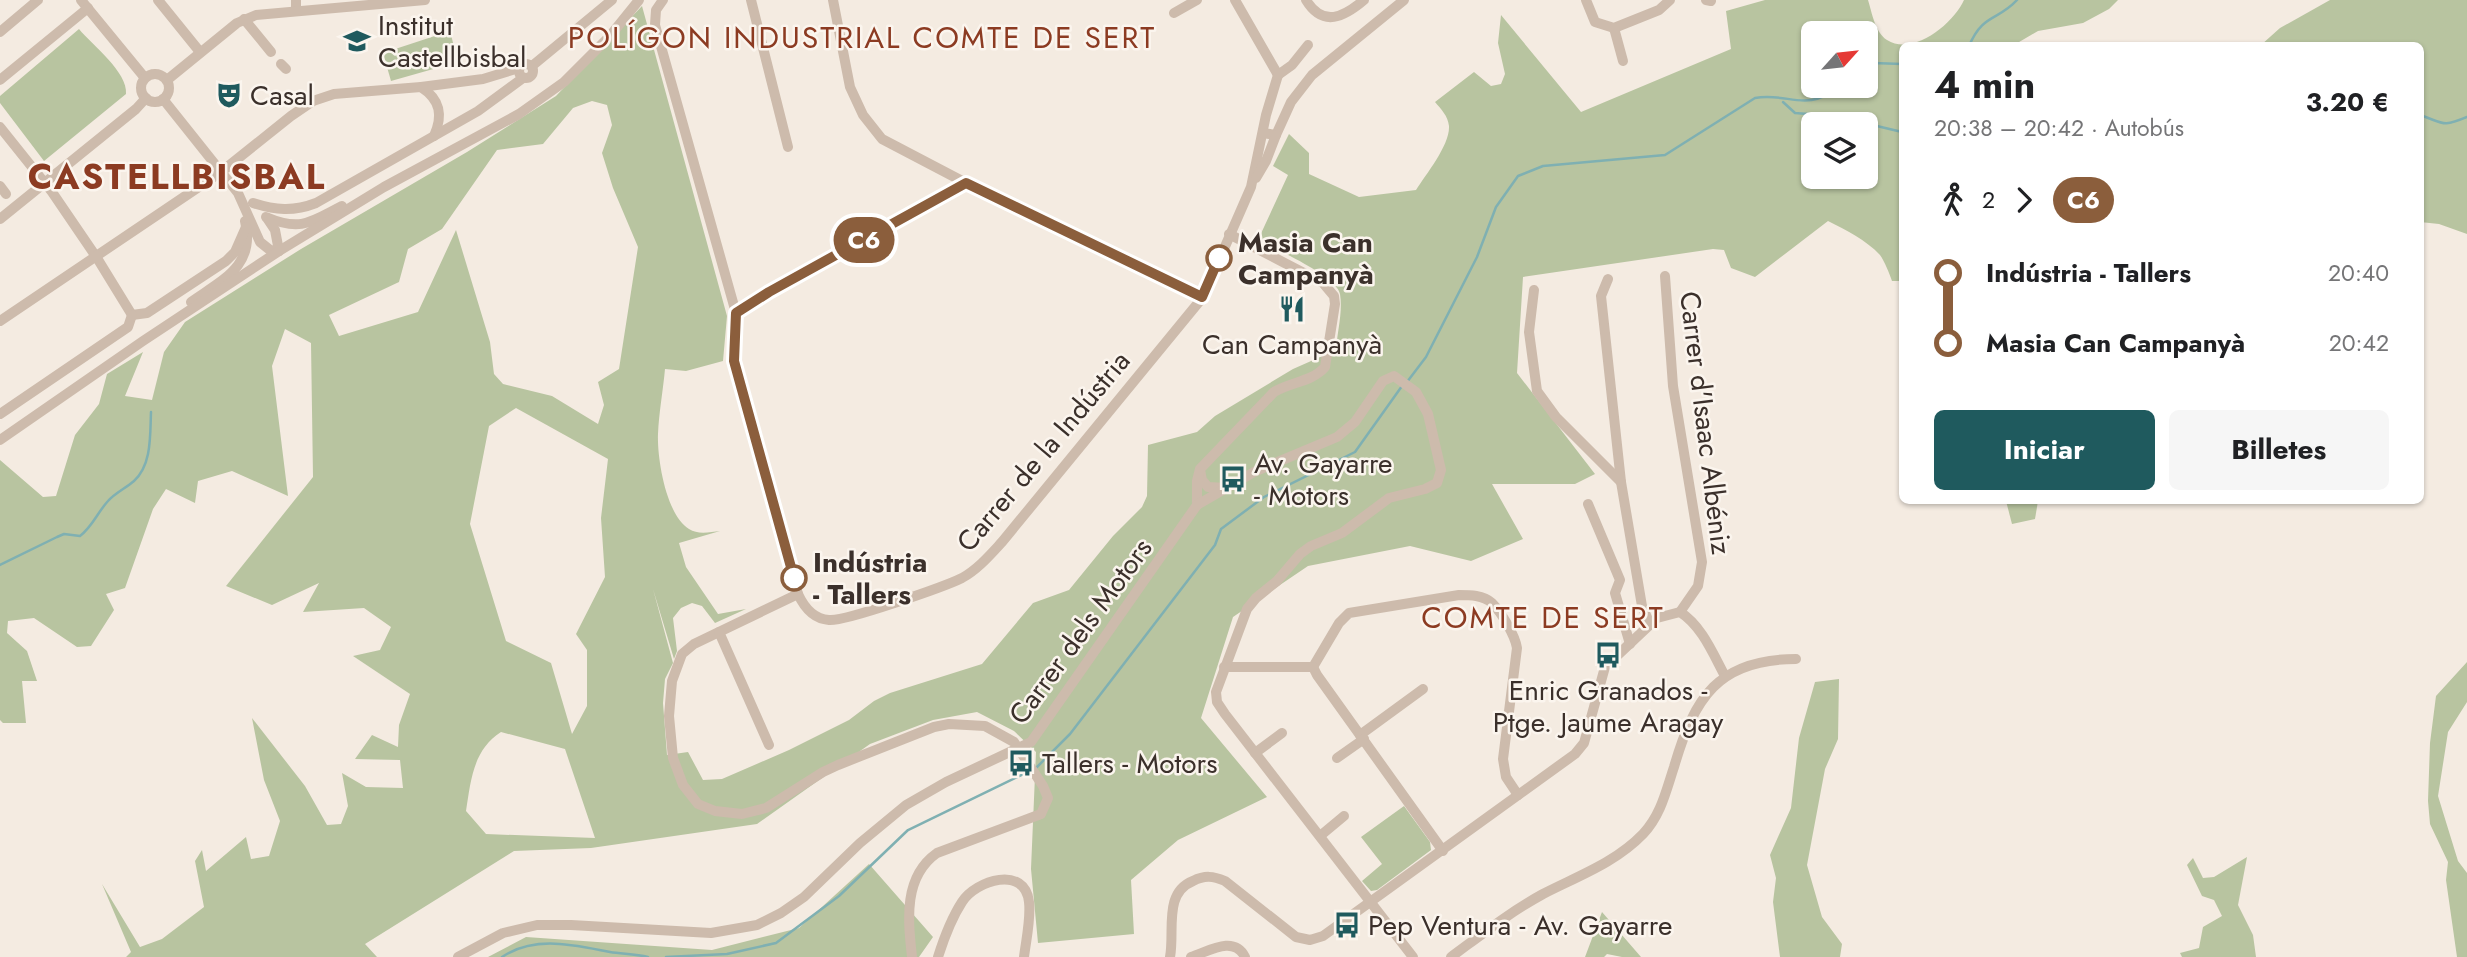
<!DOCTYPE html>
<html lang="es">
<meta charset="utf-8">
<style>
:root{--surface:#fff;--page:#f6f6f6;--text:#202124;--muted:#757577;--accent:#1f5a5e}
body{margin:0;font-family:Jost,sans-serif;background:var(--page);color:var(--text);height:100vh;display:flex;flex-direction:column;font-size:26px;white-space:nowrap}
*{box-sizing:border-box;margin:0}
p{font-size:23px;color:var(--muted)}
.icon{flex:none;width:38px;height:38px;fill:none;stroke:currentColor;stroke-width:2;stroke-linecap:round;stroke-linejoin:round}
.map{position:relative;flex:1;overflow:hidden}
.details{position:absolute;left:1899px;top:42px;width:525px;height:462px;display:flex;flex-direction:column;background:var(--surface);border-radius:10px;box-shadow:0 2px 5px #0004}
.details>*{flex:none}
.badge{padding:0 14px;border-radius:23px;font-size:24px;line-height:46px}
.needle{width:46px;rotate:63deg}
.fabs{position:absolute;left:1801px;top:21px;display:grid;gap:14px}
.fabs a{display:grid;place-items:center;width:77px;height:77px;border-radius:10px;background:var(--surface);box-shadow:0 2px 5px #0004;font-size:35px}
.map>.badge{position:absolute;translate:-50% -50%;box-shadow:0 0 0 4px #fff}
.legs{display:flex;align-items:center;gap:10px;height:77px;padding:0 35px;font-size:23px}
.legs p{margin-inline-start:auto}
.head{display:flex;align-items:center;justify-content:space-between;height:119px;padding:0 35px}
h1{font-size:38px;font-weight:700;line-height:52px}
.button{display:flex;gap:14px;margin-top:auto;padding:14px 35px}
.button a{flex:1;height:80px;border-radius:10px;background:var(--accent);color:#fff;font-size:28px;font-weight:700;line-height:80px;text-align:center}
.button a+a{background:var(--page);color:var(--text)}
ul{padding:0 35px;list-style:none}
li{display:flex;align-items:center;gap:24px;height:70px;font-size:26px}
li i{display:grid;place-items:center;width:10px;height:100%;margin:0 9px;background:currentColor}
li i::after{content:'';width:18px;height:18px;margin:-9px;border:5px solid;border-radius:50%;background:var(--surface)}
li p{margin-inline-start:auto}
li:first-child i{background:linear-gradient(#0000 50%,currentColor 0)}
li:last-child i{background:linear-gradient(currentColor 50%,#0000 0)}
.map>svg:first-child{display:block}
</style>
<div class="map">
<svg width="2467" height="957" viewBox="0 0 2467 957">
<rect width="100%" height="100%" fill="#f4ebe1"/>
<g fill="#b8c4a0" fill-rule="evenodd">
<path d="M1765,0h103c4,13 7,32 19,40 26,17 67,-17 77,-40h154l-9,9 -26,14 -45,8 -24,14 -112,1v235h-10c-3,-8 -7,-19 -12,-26 -14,-15 -34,-25 -52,-34l-73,56 -24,-9 -7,-18 -11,-1 -190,28 -6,96 78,101 -20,10h-83l31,55 -52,22 -61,-15 -102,20 -75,51 -32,101 66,79 -89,43 -47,40 3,54 -96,9 -7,-74 5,-117 -22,-21 -37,-19 -44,8 -63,24 -113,80 -166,24 -77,3 -149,93 12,13h-251l5,-5 -29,-68 38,63 22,-8 42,-32 -9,-46 7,-11 4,21 40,-34 5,22 18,-3 11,-35 -16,-41 -12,-62 53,68 22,39 14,-1 7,-18 -6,-33 24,14 37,1 -3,-28 -45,-1 17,-24 26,12 1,-22 11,-31 -57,-38 27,-6 11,-23 -27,-19 -61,4 16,-29 -47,22 -46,-19 87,-109 -2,-134 -26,-14 -13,37 16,130 -56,-25 -34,10 -3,22 -29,-14 -13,20 -28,79 -19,6 8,16 -23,36 -14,1 -43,-29 -26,3 -1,12 20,18 10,30h-15l4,42h-23l-3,-3v-260l43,37 13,-1 19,-61 24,-31 8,-30 36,-22 -18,44 27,4 12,-48 21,-30 116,-73 166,-97 89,-56 86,-90 85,310 -4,45 -37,10 -21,-2c-2,22 -6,43 -7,65 -1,24 8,81 31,95 9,6 21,3 31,2l-41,12 7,24 32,47 28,-5 -31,14 -13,-17 -10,-3 -11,5 -8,10 4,33 -3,8 -21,-70 20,74 -8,16 -2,24 4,52 21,-3 15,28 19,-1 67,-29 60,-30 25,-19 16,-8 92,-29 51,-61 36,-13 44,-54 29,-29 5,-11 1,-51 49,-13 18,-16 78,-47 43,-19c1,-17 7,-38 4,-56 -3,-18 -65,-45 -82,-54l30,-65 -15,-9 16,-32 20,19v21l50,23 57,-7c10,-16 34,-45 33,-64 -1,-10 -8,-17 -14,-24l39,-30 17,14 10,-2 4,-10 -7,-31 3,-28 80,97 150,-63 -5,-38zM1813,33h53v53h-53zM592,101l15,4 5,20 -10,28 11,35 25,59 -19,122 -21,13 6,23 -6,19 -46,-28 -49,-12 -9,-10 -4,-32 -34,-112 -38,82 -79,24 -10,-21 70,-33 9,-33 34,-20 55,-79 46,-6 30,-36zM1813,124h53v53h-53zM516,408l92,51 -7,59 4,59 -29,57 11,16v56l-15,28 -21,-71 -45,-22 -36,-117 19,-98zM501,732l64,17 30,89 -109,-4 -20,-23c5,-31 7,-61 35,-79z"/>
<polygon points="2330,0 2467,0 2467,234 2439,224 2420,222 2420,46 2261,45 2280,28"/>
<path d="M79,29c13,16 49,43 47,65l-82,67 -44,-58v-7z"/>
<polygon points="450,31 458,62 391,81 383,53"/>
<polygon points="2006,501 2038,501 2035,519 2012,524"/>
<polygon points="2467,662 2467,702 2448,732 2438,796 2458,861 2467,873 2467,957 2457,957 2446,880 2448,862 2430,824 2428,801 2430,743 2436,696"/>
<polygon points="1839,679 1838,739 1825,769 1807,865 1822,917 1842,944 1840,957 1780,957 1773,902 1776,878 1770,855 1791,808 1799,738 1815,682"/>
<polygon points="1404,806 1430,842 1431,850 1377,890 1371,891 1362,881 1382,864 1361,837"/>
<polygon points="2247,857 2238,905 2253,935 2256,957 2182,957 2180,953 2199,948 2203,927 2222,916 2214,900 2202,896 2187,865 2193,858 2203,878 2214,877"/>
<polygon points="869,864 933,937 919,957 488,957 526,937 712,950 799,928"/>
<polygon points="1602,912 1641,957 1622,957 1607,954 1604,957 1585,957"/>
</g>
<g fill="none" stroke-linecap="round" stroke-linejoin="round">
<g stroke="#7fb0b2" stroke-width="2.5">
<path d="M1969,46c14,-33 29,-25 48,-46"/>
<polyline points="1866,68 1873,63 1902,64"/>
<polyline points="1783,102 1795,113 1835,116 1902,132"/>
<path d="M2420,115c24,8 21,13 47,2"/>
<path d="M1407,382l19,-25 51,-100 19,-50 22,-31 25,-10 122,-11 90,-57c35,-6 50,16 85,-12"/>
<path d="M0,565l57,-28 7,-3 16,2c13,-10 17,-23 28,-35 7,-8 18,-13 26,-20 18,-16 16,-46 17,-69"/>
<path d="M502,957c33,-22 71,-12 108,-5 12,2 25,2 38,5"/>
<polyline points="666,957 727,954 776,943 839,896 908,830 1036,768 1070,734 1215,545 1221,529 1264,497 1355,452 1402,386"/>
</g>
<g stroke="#cdbbac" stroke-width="10">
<polyline points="81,0 145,78"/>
<polyline points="158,0 200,52"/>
<polyline points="296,0 296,11"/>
<path d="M663,0l-7,10 -1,15 81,288 -2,48 64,233c6,13 16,25 31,26 15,2 117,-34 133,-42 16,-9 28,-23 40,-36l201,-245 48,-110 15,-72 12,-40"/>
<polyline points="751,0 788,147"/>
<polyline points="833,0 850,87 863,115 882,139 966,183 1203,297"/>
<polyline points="1235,0 1278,75"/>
<path d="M1306,0c17,28 38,17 58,0"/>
<polyline points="1586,0 1595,22 1614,28 1659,10 1670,0"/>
<polyline points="1706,0 1711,1"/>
<polyline points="1174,13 1197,0"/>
<polyline points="244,19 271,52"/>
<polyline points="1614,28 1623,61"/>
<polyline points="0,32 38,0"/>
<circle cx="526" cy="71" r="7"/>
<polyline points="281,64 286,69"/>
<polyline points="532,66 612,0"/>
<circle cx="155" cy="88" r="14"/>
<polyline points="1278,75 1292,65 1308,45"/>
<polyline points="0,80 88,8"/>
<polyline points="167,80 237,23 256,15 425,0"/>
<path d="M421,87c20,13 22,29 13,49"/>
<polyline points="163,99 238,193 260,242 270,250 279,251"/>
<polyline points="0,127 52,192 97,258 132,315"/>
<polyline points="1263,133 1276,135 1291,102 1312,75 1404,0"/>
<polyline points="1256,178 1266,161 1276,135"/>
<polyline points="0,186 6,194"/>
<path d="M253,203c22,7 40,9 63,0l162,-92 45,-33"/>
<path d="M266,217c35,15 45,5 76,-11"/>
<polyline points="267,218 275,230 279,251"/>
<polyline points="0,219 136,109 146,98"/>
<polyline points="1665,276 1673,386 1702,562 1698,586 1680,612"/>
<polyline points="1608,279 1601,296 1621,482 1642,606 1650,624"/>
<polyline points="1534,290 1529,332 1537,391 1556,417 1621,482"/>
<path d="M191,302c31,-22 65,-36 54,-81"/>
<polyline points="736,313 769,292 966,183"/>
<polyline points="132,315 147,313 226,261 235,252 246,227"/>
<polyline points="0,321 221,172 291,116 313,101 334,94 421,87 483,79 519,68"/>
<polyline points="0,414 128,327 132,315"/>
<polyline points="0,440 143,341 279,251 384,187 519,114 564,82 610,36 639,0"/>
<polyline points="1200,470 1202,480 1208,487 1227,488"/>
<polyline points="1588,504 1620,580 1615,593 1630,644"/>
<path d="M1197,505v-24l3,-12 74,-77c16,-10 38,-10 51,-25l10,-63 -1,-8 -11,-13 -94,-49"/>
<path d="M798,594l-104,50 -12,10 -10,27 -3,35 4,42 10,27 15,19 17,7 27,3 24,-6 57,-36 15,-7 96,-38 15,-3 36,2 29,16 29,44 5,12 -7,16 -104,39c-34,24 -29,67 -25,104"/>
<polyline points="719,632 769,745"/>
<polyline points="1224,667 1313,667"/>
<path d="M1313,667l26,-44 10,-10 110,-18c11,0 24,0 33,8 9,9 23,32 25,45l-14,111 3,18 12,18"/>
<polyline points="1313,667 1317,675 1443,851"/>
<polyline points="1360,735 1423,689"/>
<polyline points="1255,753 1282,733"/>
<polyline points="1337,758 1364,739"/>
<polyline points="1320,836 1344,816"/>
<polyline points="458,957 503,933 537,925 571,925 711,933 757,925 781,913 804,897 860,843 906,805 946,782 1031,742 1197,505 1254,472 1337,437 1355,422 1383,381 1394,376 1416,392 1428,414 1441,470 1437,483 1425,489 1389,498 1342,533 1311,546 1300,554 1277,581 1256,598 1247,609 1216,692 1217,702 1225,714 1413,957"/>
<path d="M938,957c6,-19 13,-38 24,-55 14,-22 63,-37 67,0 2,17 -3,38 -5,55"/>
<path d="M1170,957c5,-26 -7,-64 23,-76 12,-6 20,-5 32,0l71,56 14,3 13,-4 252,-182 9,-11 21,-76 52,-49 23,-6c22,14 33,42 45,64"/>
<path d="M1191,957c18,-6 43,-22 54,0"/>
<path d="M1451,957c30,-22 59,-45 92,-63 35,-18 72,-31 100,-60 18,-19 23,-43 31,-67 20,-69 44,-108 122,-108"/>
</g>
</g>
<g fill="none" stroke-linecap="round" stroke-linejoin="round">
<g stroke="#fff" stroke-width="16">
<polyline id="line-1" points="794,578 734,361 736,313 769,292 966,183 1202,297 1219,258"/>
</g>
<use href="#line-1" stroke="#8b5e3c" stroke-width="10"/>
</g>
<defs>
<g id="school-bare" transform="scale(2.1)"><path d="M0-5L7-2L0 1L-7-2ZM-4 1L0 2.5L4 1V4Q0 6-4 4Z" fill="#1f5a5e" stroke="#fbf5ee" stroke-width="2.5" paint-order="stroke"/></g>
<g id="theatre-bare" transform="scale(2.1)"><path d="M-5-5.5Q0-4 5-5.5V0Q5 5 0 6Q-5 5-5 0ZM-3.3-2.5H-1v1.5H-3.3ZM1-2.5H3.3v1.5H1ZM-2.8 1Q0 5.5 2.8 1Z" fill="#1f5a5e" stroke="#fbf5ee" stroke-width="2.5" paint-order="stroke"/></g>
<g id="restaurant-bare" transform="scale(2.1)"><path d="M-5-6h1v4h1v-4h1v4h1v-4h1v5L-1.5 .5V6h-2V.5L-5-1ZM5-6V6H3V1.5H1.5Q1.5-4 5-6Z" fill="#1f5a5e" stroke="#fbf5ee" stroke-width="2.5" paint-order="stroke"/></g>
<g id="bus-bare" transform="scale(2.1)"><path d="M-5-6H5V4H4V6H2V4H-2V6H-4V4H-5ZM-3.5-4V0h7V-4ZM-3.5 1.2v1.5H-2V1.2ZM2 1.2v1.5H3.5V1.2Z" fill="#1f5a5e" stroke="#fbf5ee" stroke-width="2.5" paint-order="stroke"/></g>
</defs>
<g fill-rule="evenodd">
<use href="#school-bare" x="357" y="41"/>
<use href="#theatre-bare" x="229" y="95"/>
<use href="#restaurant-bare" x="1292" y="309"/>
<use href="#bus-bare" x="1233" y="479"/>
<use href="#bus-bare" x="1608" y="655"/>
<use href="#bus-bare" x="1021" y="763"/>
<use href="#bus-bare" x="1347" y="925"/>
</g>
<g fill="#fff" stroke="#8b5e3c" stroke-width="3.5">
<circle cx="1219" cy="258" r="12"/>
<circle cx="794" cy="578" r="12"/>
</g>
<g text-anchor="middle" stroke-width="5" stroke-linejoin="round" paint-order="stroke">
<g font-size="28" fill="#3b302b" stroke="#fbf5ee" text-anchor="start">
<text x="378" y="35">Institut<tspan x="378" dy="32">Castellbisbal</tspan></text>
<text x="250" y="105">Casal</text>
<text x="1292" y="354" text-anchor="middle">Can Campanyà</text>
<text x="1254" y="473">Av. Gayarre<tspan x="1254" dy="32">- Motors</tspan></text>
<text x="1608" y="700" text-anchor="middle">Enric Granados -<tspan x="1608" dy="32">Ptge. Jaume Aragay</tspan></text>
<text x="1042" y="773">Tallers - Motors</text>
<text x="1368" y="935">Pep Ventura - Av. Gayarre</text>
</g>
<g font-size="28" font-weight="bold" fill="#3b302b" stroke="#fbf5ee" text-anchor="start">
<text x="1238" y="252">Masia Can<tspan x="1238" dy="32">Campanyà</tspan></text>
<text x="813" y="572">Indústria<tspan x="813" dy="32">- Tallers</tspan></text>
</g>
<g font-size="28" fill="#3b302b" stroke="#fbf5ee">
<text transform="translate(1706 423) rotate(83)" y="10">Carrer d'Isaac Albéniz</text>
<text transform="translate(1043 451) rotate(-50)" y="10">Carrer de la Indústria</text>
<text transform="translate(1080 631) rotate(-54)" y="10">Carrer dels Motors</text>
</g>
<g font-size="30" letter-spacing="2" fill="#8c3b22" stroke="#fbf5ee">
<text x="862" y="48">POLÍGON INDUSTRIAL COMTE DE SERT</text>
<text x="1543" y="628">COMTE DE SERT</text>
</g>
<g font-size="35" font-weight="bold" letter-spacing="2" fill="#8c3b22" stroke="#fbf5ee">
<text x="177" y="189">CASTELLBISBAL</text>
</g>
</g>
</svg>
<div class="fabs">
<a><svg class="needle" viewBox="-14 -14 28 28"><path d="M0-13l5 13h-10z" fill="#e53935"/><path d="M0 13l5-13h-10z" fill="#757577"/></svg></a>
<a><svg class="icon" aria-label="layers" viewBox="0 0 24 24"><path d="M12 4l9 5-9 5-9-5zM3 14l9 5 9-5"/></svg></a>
</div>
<b class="badge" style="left:864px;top:240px;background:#8b5e3c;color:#fff">C6</b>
<section class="details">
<div class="head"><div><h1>4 min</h1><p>20:38 – 20:42 · Autobús</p></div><b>3.20 €</b></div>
<div class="legs"><svg class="icon" aria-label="walk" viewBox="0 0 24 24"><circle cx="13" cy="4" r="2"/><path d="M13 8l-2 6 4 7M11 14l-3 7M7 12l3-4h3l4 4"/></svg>2<svg class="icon" aria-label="forward" viewBox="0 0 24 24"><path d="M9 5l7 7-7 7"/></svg><b class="badge" style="background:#8b5e3c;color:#fff">C6</b></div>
<ul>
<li><i style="color:#8b5e3c"></i><b>Indústria - Tallers</b><p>20:40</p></li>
<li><i style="color:#8b5e3c"></i><b>Masia Can Campanyà</b><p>20:42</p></li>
</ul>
<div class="button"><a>Iniciar</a><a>Billetes</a></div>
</section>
</div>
